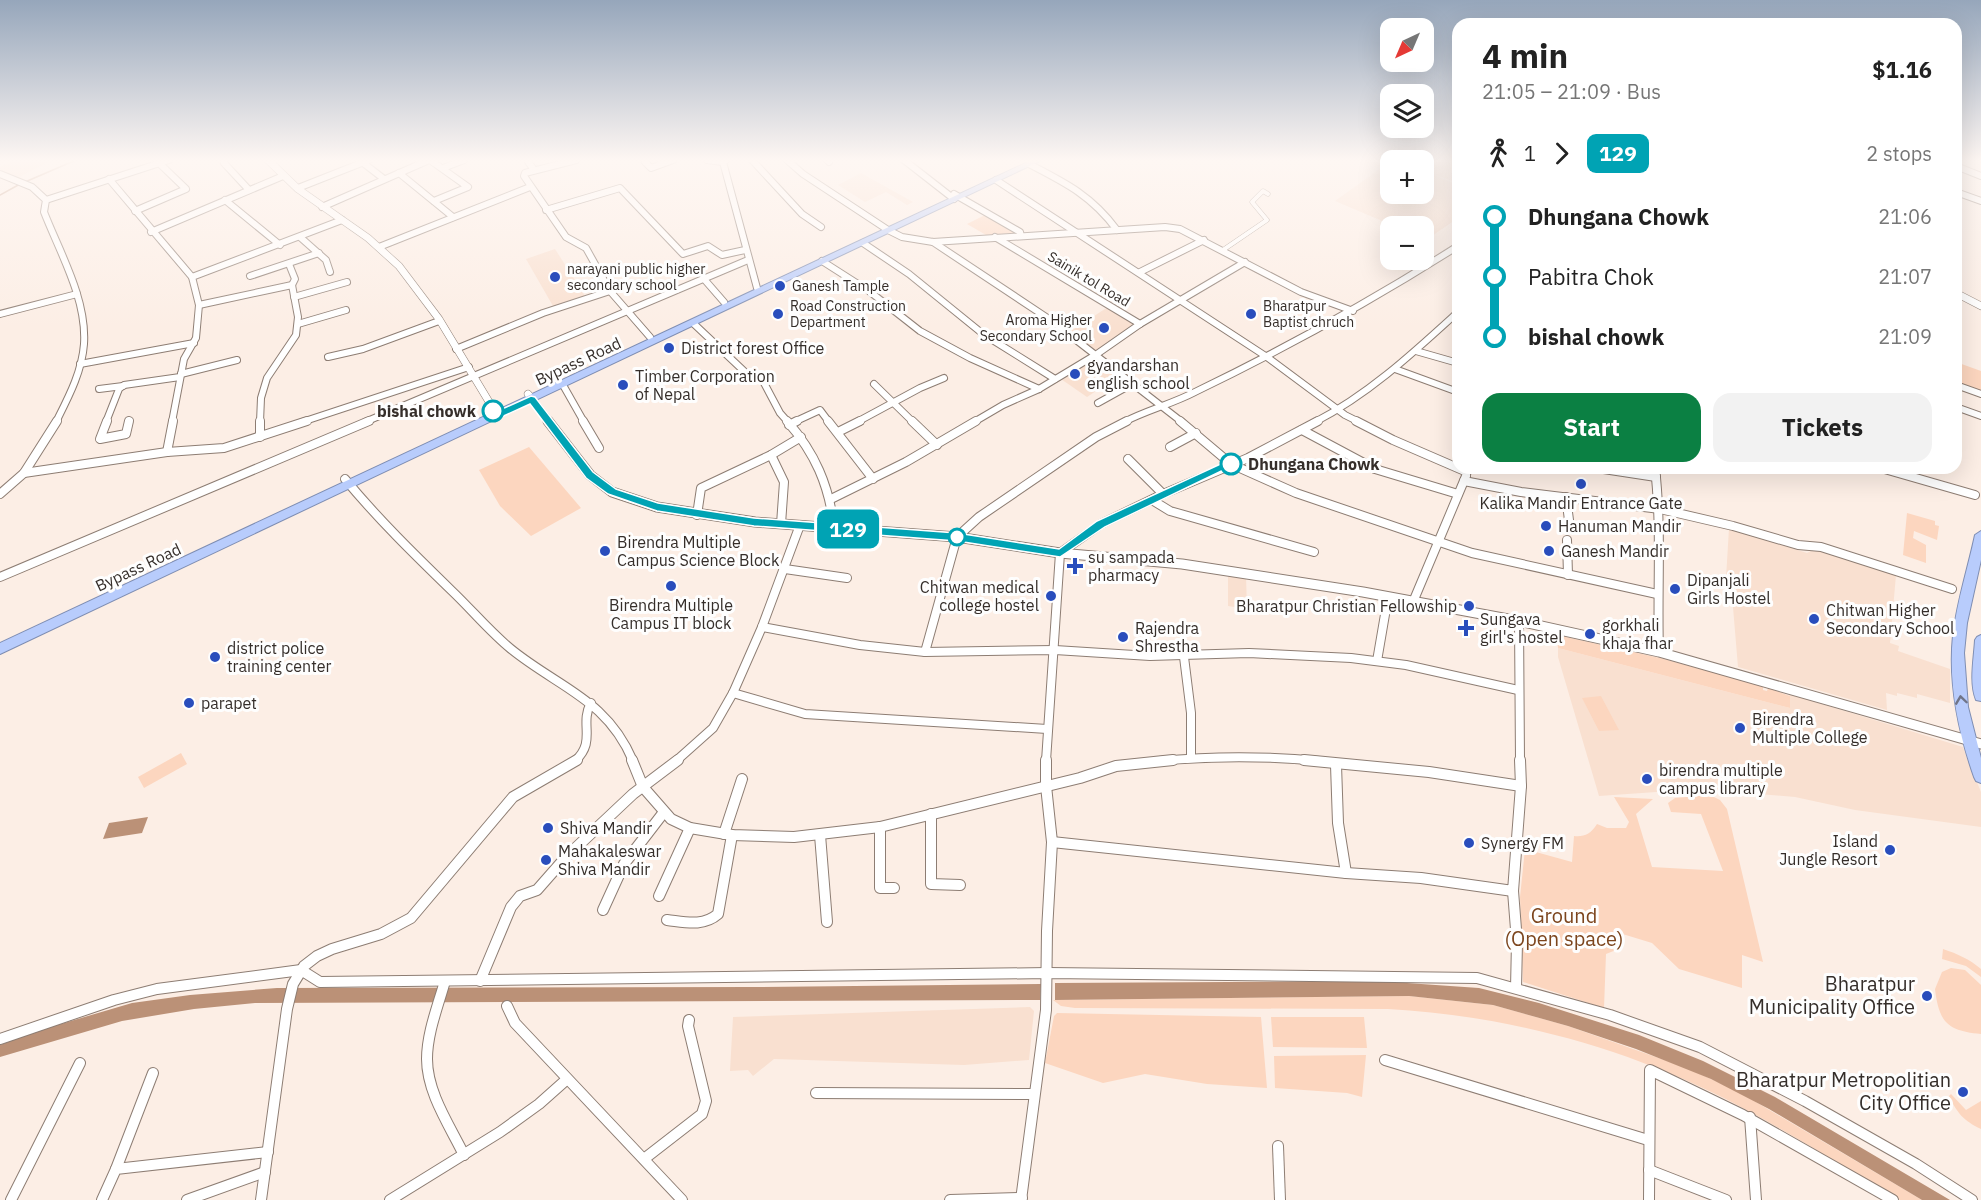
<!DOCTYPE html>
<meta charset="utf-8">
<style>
:root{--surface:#fff;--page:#f2f2f2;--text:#222;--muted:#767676;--accent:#0b8043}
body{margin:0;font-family:"IBM Plex Sans",sans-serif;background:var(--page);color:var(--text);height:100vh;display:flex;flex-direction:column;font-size:22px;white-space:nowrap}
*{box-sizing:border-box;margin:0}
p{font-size:20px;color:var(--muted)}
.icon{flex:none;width:33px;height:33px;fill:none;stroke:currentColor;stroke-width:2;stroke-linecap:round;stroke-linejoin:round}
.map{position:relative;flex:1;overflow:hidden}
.details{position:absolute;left:1452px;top:18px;width:510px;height:456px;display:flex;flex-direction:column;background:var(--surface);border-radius:18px;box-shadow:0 6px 24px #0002}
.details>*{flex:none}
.badge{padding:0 12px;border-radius:9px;font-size:21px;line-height:39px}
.needle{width:39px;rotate:224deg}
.tools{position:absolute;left:1380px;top:18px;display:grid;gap:12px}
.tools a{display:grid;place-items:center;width:54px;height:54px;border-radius:12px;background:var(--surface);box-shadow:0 6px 24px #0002;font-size:30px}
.map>.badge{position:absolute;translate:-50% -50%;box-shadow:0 0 0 3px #fff}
.legs{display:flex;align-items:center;gap:9px;height:66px;padding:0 30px;font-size:20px}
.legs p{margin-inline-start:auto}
.overview{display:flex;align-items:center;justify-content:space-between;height:102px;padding:0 30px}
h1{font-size:33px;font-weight:700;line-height:45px}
.primary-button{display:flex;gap:12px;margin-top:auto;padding:12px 30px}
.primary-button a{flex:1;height:69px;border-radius:18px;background:var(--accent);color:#fff;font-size:24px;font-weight:700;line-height:69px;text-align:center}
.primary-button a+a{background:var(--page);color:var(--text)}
ul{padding:0 30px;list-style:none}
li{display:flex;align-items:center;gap:21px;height:60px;font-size:22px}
li i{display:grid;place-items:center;width:9px;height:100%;margin:0 8px;background:currentColor}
li i::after{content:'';width:15px;height:15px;margin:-8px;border:4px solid;border-radius:50%;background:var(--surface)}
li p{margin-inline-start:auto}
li:first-child i{background:linear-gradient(#0000 50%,currentColor 0)}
li:last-child i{background:linear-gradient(currentColor 50%,#0000 0)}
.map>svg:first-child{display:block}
</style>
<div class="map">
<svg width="1981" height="1200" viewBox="0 0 1981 1200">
<rect width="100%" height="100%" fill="#fceee5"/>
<g fill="#f9e0d0" fill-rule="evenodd">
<polygon points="15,160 52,160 19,177 0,170 0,167"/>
<path d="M1373,160h85v23l-33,-12 33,14v33l-32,22h-2v-14h-30l-59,-25 46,-33 -12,-5zM1390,160h34v34h-34z"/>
<polygon points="861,173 913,202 907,205 886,192 865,202 838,185"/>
<polygon points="555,249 585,296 553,306 526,259"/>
<polygon points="1108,307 1137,324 1096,351 1071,331"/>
<polygon points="1092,361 1117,377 1087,397 1061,379"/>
<polygon points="1729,528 1807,553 1815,549 1896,575 1890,643 1899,646 1898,651 1950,669 1950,703 1917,694 1917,698 1897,693 1897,696 1886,693 1887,710 1738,667 1733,607 1725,595"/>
<polygon points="1228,575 1246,577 1247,609 1228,606"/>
<polygon points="1558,648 1790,708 1789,694 1963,747 1981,792 1981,827 1855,810 1795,797 1699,789 1599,796 1558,657"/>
<polygon points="1030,1007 1034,1011 1029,1060 964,1065 774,1059 753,1076 748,1070 730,1071 733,1017"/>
</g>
<g fill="#fcd6bf">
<polygon points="987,214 1017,233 986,235 967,224"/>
<polygon points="1956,362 1981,371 1981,393 1956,383"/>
<polygon points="529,447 581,508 531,536 500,506 479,470"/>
<polygon points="1907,513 1935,521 1935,525 1939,526 1937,540 1914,531 1913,538 1926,545 1926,563 1903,555"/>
<polygon points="1557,635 1660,658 1763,686 1763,690 1767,691 1768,688 1790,696 1790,708 1558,648"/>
<polygon points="1601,696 1619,730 1599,731 1582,698"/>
<polygon points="181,753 187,764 144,788 138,777"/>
<path d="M1710,795l10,5 7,9 36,153 -21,-7v33l-63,-19 -27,-26 -36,-11v18l-10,4 -2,54 -81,-26 -3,-85 5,-48 47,13 2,-26c10,1 17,-2 23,-12l10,4h19l3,-6 -15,-25 39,2 -17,15 16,53 71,4 -22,-57 -30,-2 -3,-9 7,-5z"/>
<path d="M1943,949c15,5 26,10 38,20v8l-15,-11 -24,-7z"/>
<path d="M1951,968l14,2 16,15v49c-33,-3 -42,-11 -46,-45l7,-17z"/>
<path d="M1409,996l84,9 75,21 119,42 52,24 183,108h-22c-49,-29 -97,-59 -146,-86 -112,-62 -238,-98 -366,-105l-313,-1 -14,-2 -8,-6z"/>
<polygon points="1057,1013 1261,1017 1267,1088 1207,1084 1145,1074 1103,1083 1045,1063 1054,1016"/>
<polygon points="1271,1017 1364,1017 1367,1048 1273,1047"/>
<polygon points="1366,1055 1362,1097 1347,1093 1275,1088 1274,1056"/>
<path d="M1951,1094l15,16 15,-9v28c-17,-8 -24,-16 -32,-33z"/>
</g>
<g fill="#bb9177">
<polygon points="148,817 142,833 103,839 109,823"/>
<polygon points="1378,981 1479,988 1539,1003 1639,1035 1703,1061 1775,1097 1950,1200 1922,1200 1769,1109 1711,1079 1636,1049 1568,1026 1493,1005 1409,996 1055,1000 1055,983"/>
<polygon points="1041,984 1040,1000 255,1003 194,1009 122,1021 0,1057 0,1045 37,1031 132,1003 190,995 277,988 752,987"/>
</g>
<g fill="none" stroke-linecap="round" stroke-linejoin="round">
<g stroke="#bb9177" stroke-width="1.5">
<polyline points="25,182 76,160"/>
<polyline points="0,195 20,184"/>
</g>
<g stroke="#8d7d73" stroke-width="5">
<polyline id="pedestrian" points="1223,250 1267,220 1252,202 1263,191 1268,194"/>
</g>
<g stroke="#8d7d73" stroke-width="8">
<g id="minor-far2">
<polyline points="430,160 468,187 434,201"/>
<polyline points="527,160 534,170"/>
<polyline points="576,160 525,173 524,176 566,237 586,248 610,291 650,337"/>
<polyline points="707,160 723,162"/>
<polyline points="726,160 723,162 757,288"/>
<polyline points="752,160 802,214 821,227"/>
<polyline points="787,160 803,174 888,230 902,237 933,242 1165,227 1180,229 1301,292 1353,311"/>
<polyline points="827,160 829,162"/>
<polyline points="904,160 954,199"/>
<polyline points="362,162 384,179"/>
<polyline points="645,162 651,168 673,160"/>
<polyline points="224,163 249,190"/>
<path d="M1029,164c37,19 63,32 88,66"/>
<polyline points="1956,166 1981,176"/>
<polyline points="443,168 464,160"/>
<polyline points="399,173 453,217"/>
<path d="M0,174l32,13 14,13 -2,12c16,41 43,87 40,132 -2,28 -16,54 -28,78"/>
<polyline points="109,179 192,277 199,305 196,338 184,359 172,422"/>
<polyline points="996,180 1267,357 1345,415 1359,422"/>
<polyline points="298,188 369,160"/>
<polyline points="1956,192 1981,201"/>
<polyline points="954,194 1020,232 1021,236"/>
<polyline points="46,200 169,160"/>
<polyline points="225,200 280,245"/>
<polyline points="322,207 429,160"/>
<polyline points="546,210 620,188 683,254 708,246 722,255 745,250"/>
<polyline points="135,211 186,189 159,163"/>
<polyline points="151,232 283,176"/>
<polyline points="300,237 326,260 330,272"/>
<polyline points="995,237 1140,324"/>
<polyline points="933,242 1049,319 1182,422"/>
<polyline points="863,243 909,274 983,334 1055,379"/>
<polyline points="379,247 530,187"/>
<polyline points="822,261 869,291 920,331 970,358 1039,389"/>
<polyline points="289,264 295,279 292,285"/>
<polyline points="1140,272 1204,240"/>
<polyline points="250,276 319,253"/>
<polyline points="192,277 342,220"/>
<polyline points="704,279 724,302"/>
<polyline points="294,297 347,282"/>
<polyline points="199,305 292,285 298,317 296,335 267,378 261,398 260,422"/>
<polyline points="0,314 77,294"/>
<polyline points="693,323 746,373 763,381 780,413 788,422"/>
<polyline points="298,324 346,310"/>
<polyline points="456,349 543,313 610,291"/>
<polyline points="1416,351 1458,363"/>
<polyline points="328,357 363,349 439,321"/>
<polyline points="80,364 194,343"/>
<polyline points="1395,369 1458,392"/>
<polyline points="181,374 237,360"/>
<polyline points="874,384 913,422"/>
<polyline points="563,385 584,422"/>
<polyline points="1956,385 1981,394"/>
<polyline points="99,389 123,386"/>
<polyline points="1098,403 1134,383"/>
<polyline points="1956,407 1981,416"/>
<polyline points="106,422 119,389 124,385 180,377"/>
<polyline points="302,422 469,367"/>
<polyline points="365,422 748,260"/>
<polyline points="794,422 820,410 829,422"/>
<polyline points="857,422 920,388 944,378"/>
<polyline points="974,422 1003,405 1039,389 1097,354 1140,324 1245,262"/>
<path d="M1124,422c23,-12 48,-18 71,-30 91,-44 178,-92 263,-146"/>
<path d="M1315,422c54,-28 98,-69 143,-110"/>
</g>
</g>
<g stroke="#8d7d73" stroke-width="10">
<g id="minor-far1">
<polyline points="107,421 100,439 126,434 129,421"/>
<polyline points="583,421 599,448"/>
<path d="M787,421c28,32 42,64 47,106"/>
<polyline points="828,421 873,479"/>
<polyline points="912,421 937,445"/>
<polyline points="1180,421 1231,464 1296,493 1472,553 1657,594"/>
<polyline points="1356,421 1393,440 1467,472"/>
<polyline points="789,425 797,421"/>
<polyline points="1302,430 1375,469 1458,494"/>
<polyline points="838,432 860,421"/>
<polyline points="260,437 260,421"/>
<polyline points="1170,447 1196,433"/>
<polyline points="167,452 173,421"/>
<polyline points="771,455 784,482 781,524"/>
<polyline points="1128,459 1163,494"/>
<polyline points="1597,468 1656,477"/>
<path d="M1655,468c7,61 2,123 4,184"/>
<polyline points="1881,468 1975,495"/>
<polyline points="24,473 167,452 224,448 307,421"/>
<path d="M345,479c33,40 70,76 107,112 20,19 38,41 59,58 48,39 96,50 122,112"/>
<polyline points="1464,481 1521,492 1660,509 1733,526 1798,545 1821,547 1952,589"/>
<polyline points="0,494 24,473 57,421"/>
<polyline points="1566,497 1569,520"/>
<polyline points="831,499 906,462 976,421"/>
<polyline points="1152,500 1170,511 1314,552"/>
<polyline points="697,515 701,488 771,455 801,437"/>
<polyline points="1567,540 1568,575"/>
<polyline points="785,569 847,578"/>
<polyline points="0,577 369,421"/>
<polyline points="1413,602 1466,476"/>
<polyline points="1519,621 1520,761"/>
<polyline points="762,627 860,645 925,652 1055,650 1150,656 1249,653 1351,658 1406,665 1518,690"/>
<polyline points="925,652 957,537 979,517 1096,437 1127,421"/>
<polyline points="1184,657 1191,713 1191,758"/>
<polyline points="1377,661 1388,597"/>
<polyline points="733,693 805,714 1047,729"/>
<path d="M575,761c22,-20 4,-37 16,-58"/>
<polyline points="676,761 713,728 733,693 762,627 800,525"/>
<polyline points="1046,761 1060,553 1101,524 1163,494 1248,458 1318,421"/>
<path d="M1159,761c53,-5 107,-5 160,0"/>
</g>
</g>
<g stroke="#8d7d73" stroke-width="12">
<g id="minor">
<polyline points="632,760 643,787 671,819 690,828 732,835 794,837 880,827 1080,778 1116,766 1173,760"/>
<polyline points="1304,760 1429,772 1521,786"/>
<polyline points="1336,765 1338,823 1346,873"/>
<polyline points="931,814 931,884 960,885"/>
<polyline points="880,827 880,888 894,888"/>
<polyline points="724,834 742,779"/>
<polyline points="820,835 827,922"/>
<polyline points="1052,842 1346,873 1421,878 1513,891 1521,786 1520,760"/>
<polyline points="1513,891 1517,942 1516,988"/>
<polyline points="659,896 690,828"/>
<polyline points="603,910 624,864 664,812"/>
<path d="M667,920c18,2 36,7 51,-6l14,-79"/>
<path d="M445,981c-7,25 -18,52 -18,78 0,34 23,67 37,96"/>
<polyline points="480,981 511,907 520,896 537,890 566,857 633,794 678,760"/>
<polyline points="507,1006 515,1023 682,1200"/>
<polyline points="0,1039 114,1000 157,989 301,970 320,982 1048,973 1477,978 1610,1015 1700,1047 1805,1101 1916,1164 1972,1200"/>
<polyline points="1385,1060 1648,1140"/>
<polyline points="816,1093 1034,1094"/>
<polyline points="1750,1117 1756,1200"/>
<polyline points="1278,1146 1280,1200"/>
<polyline points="644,1159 702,1114 706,1101 688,1026 689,1020"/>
<polyline points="116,1169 153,1073"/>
<polyline points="1649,1170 1726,1200"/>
<polyline points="11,1200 80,1063"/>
<polyline points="102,1200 116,1169 268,1152"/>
<polyline points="187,1200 265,1172"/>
<polyline points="261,1200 287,1009 293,984 304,966 317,956 332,949 381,934 411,918 513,797 577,760"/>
<polyline points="390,1200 500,1132 539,1104 566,1080"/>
<polyline points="950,1200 1022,1198"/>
<polyline points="1021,1200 1046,1010 1047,931 1052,842 1046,786 1046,760"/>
<polyline points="1649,1200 1650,1070 1743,1115 1893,1200"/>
</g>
</g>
<g stroke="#8d7d73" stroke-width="8">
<g id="tertiary-far1">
<polyline points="268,160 298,189 368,238 399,266 439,319 497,415"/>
<polyline points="1956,293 1981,306"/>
<polyline points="528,394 550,422"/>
</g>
</g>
<g stroke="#8d7d73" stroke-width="11">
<polyline id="tertiary" points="548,421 590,475 612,492 657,507 755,522 957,537 1060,553 1182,564 1363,592 1519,621 1659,652 1981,744"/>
</g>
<g stroke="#7e8db2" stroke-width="2">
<g id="trunk">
<polygon points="1032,160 1042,160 0,654 0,643"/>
<path d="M1981,531v29l-14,63 -3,30 4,54 13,51v25l-5,-2 -2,-4c-16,-46 -26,-93 -21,-142 4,-34 15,-67 22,-100z"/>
<path d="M1981,635v66l-5,-1c-7,-18 -2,-41 -1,-60l2,-3z"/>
</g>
</g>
<use href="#pedestrian" stroke="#fff" stroke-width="4"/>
<use href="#minor-far2" stroke="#fff" stroke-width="6"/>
<use href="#minor-far1" stroke="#fff" stroke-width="8"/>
<use href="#minor" stroke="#fff" stroke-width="10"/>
<use href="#tertiary-far1" stroke="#fff" stroke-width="7"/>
<use href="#tertiary" stroke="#fff" stroke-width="9"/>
<use href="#trunk" fill="#b8ccfc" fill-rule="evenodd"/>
</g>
<defs><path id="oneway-chevron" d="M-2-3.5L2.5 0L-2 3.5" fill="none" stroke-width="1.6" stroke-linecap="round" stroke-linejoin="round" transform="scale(1.5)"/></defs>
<use stroke="#707588" href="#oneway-chevron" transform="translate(1961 700) rotate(-98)"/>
<linearGradient id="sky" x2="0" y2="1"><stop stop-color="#96a6bb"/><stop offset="0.49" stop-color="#fef7f3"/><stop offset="1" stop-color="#fef7f3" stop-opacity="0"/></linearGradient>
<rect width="1981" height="328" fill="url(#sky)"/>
<polygon fill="#00a3b4" stroke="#fff" stroke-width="1.5" points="531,396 535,397 593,472 616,489 658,503 754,518 957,533 1059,549 1097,521 1227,461 1235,461 1236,464 1105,527 1060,557 957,541 754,526 657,511 608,494 586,478 530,404 497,419 488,411 493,407 498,411"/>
<g fill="#294dbc" stroke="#fefefe" stroke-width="2">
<circle cx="555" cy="277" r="6"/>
<circle cx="780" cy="286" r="6"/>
<circle cx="778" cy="314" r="6"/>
<circle cx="1251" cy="314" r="6"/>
<circle cx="1104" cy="328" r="6"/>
<circle cx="669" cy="348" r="6"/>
<circle cx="1075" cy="374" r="6"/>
<circle cx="623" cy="385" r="6"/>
<circle cx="1581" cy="484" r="6"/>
<circle cx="1546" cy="526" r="6"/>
<circle cx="605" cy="551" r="6"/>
<circle cx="1549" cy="551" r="6"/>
<path d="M1072 557h6v6h6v6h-6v6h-6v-6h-6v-6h6z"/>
<circle cx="671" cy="586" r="6"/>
<circle cx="1675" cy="589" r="6"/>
<circle cx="1051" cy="596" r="6"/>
<circle cx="1469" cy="606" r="6"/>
<circle cx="1814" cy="619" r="6"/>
<path d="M1463 619h6v6h6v6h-6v6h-6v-6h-6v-6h6z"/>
<circle cx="1590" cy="634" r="6"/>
<circle cx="1123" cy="637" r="6"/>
<circle cx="215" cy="657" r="6"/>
<circle cx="189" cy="703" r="6"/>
<circle cx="1740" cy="728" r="6"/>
<circle cx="1647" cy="779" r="6"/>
<circle cx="548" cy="828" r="6"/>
<circle cx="1469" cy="843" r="6"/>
<circle cx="1890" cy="850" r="6"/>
<circle cx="546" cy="860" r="6"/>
<circle cx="1927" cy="996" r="6"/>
<circle cx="1963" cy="1092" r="6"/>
</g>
<g fill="#fff" stroke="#00a3b4" stroke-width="3">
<circle cx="493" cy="411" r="10"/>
<circle cx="1231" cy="464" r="10"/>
<circle cx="957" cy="537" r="8"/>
</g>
<g text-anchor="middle" stroke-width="6" stroke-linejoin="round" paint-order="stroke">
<g font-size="14" fill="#352e2a" stroke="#fefefe" text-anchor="start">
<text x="567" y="274">narayani public higher<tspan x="567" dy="16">secondary school</tspan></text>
<text x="792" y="291">Ganesh Tample</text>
<text x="790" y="311">Road Construction<tspan x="790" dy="16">Department</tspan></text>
<text x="1263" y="311">Bharatpur<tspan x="1263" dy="16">Baptist chruch</tspan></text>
<text x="1092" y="325" text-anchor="end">Aroma Higher<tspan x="1092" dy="16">Secondary School</tspan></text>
</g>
<g font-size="14" fill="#352e2a" stroke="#fefefe">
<text transform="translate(1089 279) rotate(31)" y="5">Sainik tol Road</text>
</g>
<g font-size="16" fill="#352e2a" stroke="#fefefe" text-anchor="start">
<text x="681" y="354">District forest Office</text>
<text x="1087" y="371">gyandarshan<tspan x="1087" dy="18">english school</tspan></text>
<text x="635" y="382">Timber Corporation<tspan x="635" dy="18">of Nepal</tspan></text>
<text x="1581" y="509" text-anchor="middle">Kalika Mandir Entrance Gate</text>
<text x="1558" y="532">Hanuman Mandir</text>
<text x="617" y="548">Birendra Multiple<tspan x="617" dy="18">Campus Science Block</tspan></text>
<text x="1561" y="557">Ganesh Mandir</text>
<text x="1088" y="563">su sampada<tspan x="1088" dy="18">pharmacy</tspan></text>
<text x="1687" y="586">Dipanjali<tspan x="1687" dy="18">Girls Hostel</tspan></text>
<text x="1039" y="593" text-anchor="end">Chitwan medical<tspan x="1039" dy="18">college hostel</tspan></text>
<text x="671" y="611" text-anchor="middle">Birendra Multiple<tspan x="671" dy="18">Campus IT block</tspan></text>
<text x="1457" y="612" text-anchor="end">Bharatpur Christian Fellowship</text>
<text x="1826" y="616">Chitwan Higher<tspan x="1826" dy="18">Secondary School</tspan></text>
<text x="1480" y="625">Sungava<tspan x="1480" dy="18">girl's hostel</tspan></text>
<text x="1602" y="631">gorkhali<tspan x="1602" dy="18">khaja fhar</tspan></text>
<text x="1135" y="634">Rajendra<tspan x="1135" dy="18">Shrestha</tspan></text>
<text x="227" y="654">district police<tspan x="227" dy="18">training center</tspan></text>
<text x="201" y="709">parapet</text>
<text x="1752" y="725">Birendra<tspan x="1752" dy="18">Multiple College</tspan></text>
<text x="1659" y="776">birendra multiple<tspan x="1659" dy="18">campus library</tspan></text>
<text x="560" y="834">Shiva Mandir</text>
<text x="1878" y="847" text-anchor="end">Island<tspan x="1878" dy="18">Jungle Resort</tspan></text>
<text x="1481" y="849">Synergy FM</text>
<text x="558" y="857">Mahakaleswar<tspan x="558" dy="18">Shiva Mandir</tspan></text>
</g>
<g font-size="16" fill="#352e2a" stroke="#fefefe">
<text transform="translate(578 361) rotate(-25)" y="6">Bypass Road</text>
<text transform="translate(138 567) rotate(-25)" y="6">Bypass Road</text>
</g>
<g font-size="16" font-weight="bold" fill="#352e2a" stroke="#fefefe" text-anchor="end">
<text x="476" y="417">bishal chowk</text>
<text x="1248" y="470" text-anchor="start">Dhungana Chowk</text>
</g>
<g font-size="20" fill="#7c451d" stroke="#fefefe">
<text x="1564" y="923">Ground<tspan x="1564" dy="23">(Open space)</tspan></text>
</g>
<g font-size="20" fill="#352e2a" stroke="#fefefe" text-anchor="end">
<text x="1915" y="991">Bharatpur<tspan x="1915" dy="23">Municipality Office</tspan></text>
<text x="1951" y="1087">Bharatpur Metropolitian<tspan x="1951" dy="23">City Office</tspan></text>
</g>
</g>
</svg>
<div class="tools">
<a><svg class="needle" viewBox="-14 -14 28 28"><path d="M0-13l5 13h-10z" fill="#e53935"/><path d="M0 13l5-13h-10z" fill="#767676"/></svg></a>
<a><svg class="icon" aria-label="layers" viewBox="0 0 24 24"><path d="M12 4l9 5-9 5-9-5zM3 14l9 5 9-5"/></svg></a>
<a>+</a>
<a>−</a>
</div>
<b class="badge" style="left:848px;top:529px;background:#00a3b4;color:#fff">129</b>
<section class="details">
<div class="overview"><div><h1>4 min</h1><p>21:05 – 21:09 · Bus</p></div><b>$1.16</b></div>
<div class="legs"><svg class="icon" aria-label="walk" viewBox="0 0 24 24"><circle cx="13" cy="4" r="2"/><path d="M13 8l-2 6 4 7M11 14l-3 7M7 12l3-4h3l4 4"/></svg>1<svg class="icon" aria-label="forward" viewBox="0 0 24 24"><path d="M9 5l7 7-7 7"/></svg><b class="badge" style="background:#00a3b4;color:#fff">129</b><p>2 stops</p></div>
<ul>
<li><i style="color:#00a3b4"></i><b>Dhungana Chowk</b><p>21:06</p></li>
<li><i style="color:#00a3b4"></i><span>Pabitra Chok</span><p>21:07</p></li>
<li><i style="color:#00a3b4"></i><b>bishal chowk</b><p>21:09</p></li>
</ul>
<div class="primary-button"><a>Start</a><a>Tickets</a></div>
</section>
</div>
